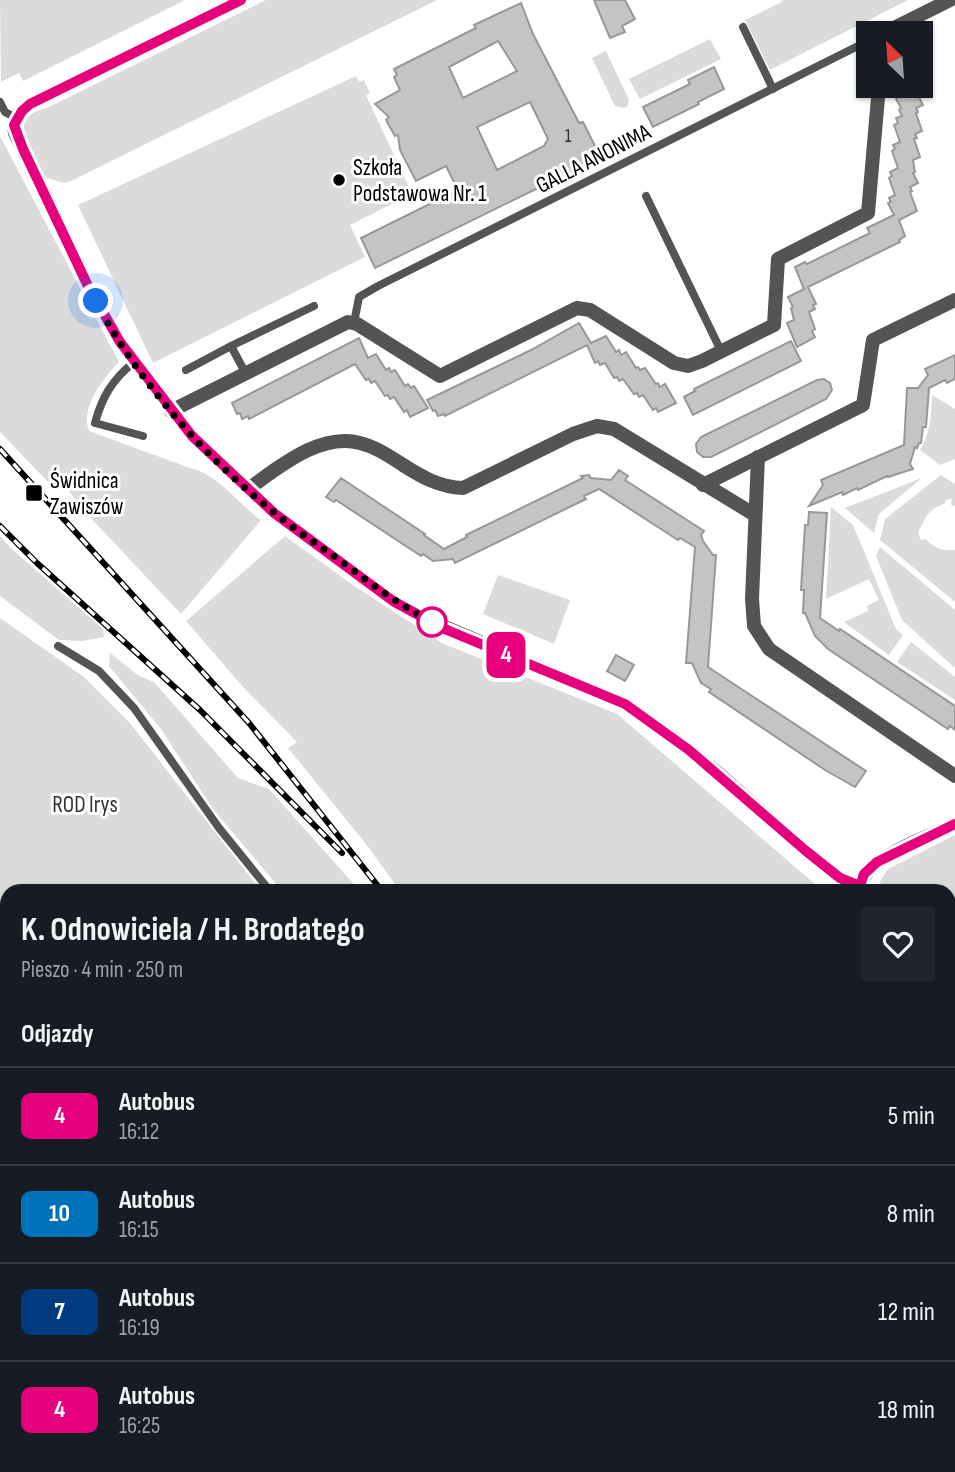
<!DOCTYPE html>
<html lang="pl">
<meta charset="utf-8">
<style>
:root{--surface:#171b24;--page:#20242c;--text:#f1f3f6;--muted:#9ea1a6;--line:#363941}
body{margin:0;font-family:"Sofia Sans Condensed",sans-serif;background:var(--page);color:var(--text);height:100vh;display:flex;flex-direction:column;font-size:26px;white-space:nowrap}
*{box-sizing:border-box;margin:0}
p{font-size:23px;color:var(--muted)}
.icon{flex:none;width:38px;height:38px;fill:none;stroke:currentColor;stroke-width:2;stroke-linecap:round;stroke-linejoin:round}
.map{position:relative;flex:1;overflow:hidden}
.side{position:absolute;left:0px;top:884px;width:956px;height:590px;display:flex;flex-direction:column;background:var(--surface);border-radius:21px 21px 0 0;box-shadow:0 2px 5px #0004}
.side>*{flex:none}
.badge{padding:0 14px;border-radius:10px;font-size:24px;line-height:46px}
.needle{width:46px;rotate:335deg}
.buttons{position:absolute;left:856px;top:21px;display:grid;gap:14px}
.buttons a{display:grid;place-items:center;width:77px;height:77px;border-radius:0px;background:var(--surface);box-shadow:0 2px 5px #0004;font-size:35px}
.you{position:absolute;width:35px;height:35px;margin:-18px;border:5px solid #fff;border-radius:50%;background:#1a73e8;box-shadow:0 0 0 10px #1a73e833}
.map>.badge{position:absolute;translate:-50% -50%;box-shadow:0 0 0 4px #fff}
h2{padding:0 21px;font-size:26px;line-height:63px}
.round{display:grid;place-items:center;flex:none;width:74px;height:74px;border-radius:0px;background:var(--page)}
.head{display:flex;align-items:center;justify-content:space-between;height:119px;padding:0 21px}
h1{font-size:33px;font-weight:700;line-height:52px}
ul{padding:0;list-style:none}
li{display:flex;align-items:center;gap:21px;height:98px;padding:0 21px;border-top:2px solid var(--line)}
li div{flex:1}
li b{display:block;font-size:26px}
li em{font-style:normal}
li .badge{min-width:77px;font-weight:700;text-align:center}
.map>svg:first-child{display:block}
</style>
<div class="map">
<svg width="955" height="1472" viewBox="0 0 955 1472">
<rect width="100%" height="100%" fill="#fff"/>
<g fill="#dbdbdb">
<polygon points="0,0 185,0 23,81 19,73 1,82"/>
<path d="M266,0h171l-366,181 -7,2 -20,-6c-12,-25 -40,-60 3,-69z"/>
<polygon points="782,0 908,0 770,70 745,20 782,2"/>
<polygon points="710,39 721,59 640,99 629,79"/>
<polygon points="606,51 629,100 627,107 623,108 615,106 592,58"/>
<polygon points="356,76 359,82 364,80 370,93 366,95 412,194 350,225 365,257 153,363 78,205"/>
<path d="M0,136l119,226c-16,17 -39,45 -30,69l101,37c27,5 48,36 71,52l-80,94 -93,-99 -29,-36 -11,3 -48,-50z"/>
<path d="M932,395l23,14v50l-15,6 -20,-15c11,-17 11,-35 12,-55z"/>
<path d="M941,475l14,9v22l-4,-1 1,-6 -6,1 -2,4c-16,5 -19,14 -26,29l3,7 4,-1c10,9 16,12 30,11v52l-75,-62 5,-21z"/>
<polygon points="922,478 879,514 874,533 845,508"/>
<polygon points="831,507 853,525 896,629 903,635 889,655 844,622 868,611 867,606 879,600 869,579 826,599"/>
<polygon points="0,536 13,550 103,629 104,637 82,641 59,640 0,596"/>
<polygon points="285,536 350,583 442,643 617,714 823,891 400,891 366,844 288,748 297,742 244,688 186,621"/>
<polygon points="880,547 955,610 955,668 902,620 876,556"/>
<polygon points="498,575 570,600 554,644 483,614"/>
<polygon points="0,618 84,677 130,723 261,891 7,891 7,1107 4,1105 0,1111"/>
<polygon points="911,642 955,677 955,700 897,662"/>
<polygon points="110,653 139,676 154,682 238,778 269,789 360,891 282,891 213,809 161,729 109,666"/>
<polygon points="955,835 955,988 949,981 948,891 878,891 881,879 888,869"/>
<polygon points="949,1025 955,1032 955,1472 783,1472 780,1467 948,1466"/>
<polygon points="7,1166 7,1466 498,1466 505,1472 0,1472 0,1169"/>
<polygon points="693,1466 696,1472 518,1472 510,1467"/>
</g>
<g fill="#c4c4c4" stroke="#989898" stroke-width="2" fill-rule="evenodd">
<polygon points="594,0 625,0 635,19 622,26 625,32 610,38"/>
<path d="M521,3l12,31 46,89 4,-1 15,30 -5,13 -30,15 -2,-3 -25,12 -161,79 -14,-30 97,-48 -12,-24 -30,15 -16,-31 -2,-15 -3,1 -9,-16 3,-3 -14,-13 25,-14 -6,-13 3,-2 -3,-6 82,-41 -2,-3zM498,41l19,30 -54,27 -14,-31zM530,102l18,37 -4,7 -47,24 -20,-43z"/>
<polygon points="714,67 724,89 698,102 699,104 653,127 643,107 690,84 688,80"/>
<polygon points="910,86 913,86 923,105 916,108 918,112 916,113 922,131 915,134 917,138 914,139 920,157 913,160 915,172 913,173 918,183 910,187 912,191 910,192 917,211 899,220 905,236 899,240 900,242 808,287 816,304 813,305 815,309 809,312 815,329 812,331 815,337 797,347 787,323 794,320 791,308 793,307 788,297 804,289 795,267 805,262 807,264 870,233 867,228 894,215 888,203 891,202 889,198 895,195 889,178 892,176 890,172 898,168 892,151 895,149 893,145 900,142 894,125 898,123 896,118 902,116 899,110 901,108 896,99 899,97 897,92"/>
<polygon points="579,323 591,343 606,336 616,352 619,350 621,355 626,352 636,368 638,367 640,370 645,368 656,384 658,383 660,387 665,384 676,403 658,412 656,408 653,410 643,395 639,397 637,393 634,394 623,379 619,381 617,377 614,378 605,363 600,365 598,361 595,363 587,345 445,416 444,414 438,416 435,410 433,411 427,400 531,350"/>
<polygon points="359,338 368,358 376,354 386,370 389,368 391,372 395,370 405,386 408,384 411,388 414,386 428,408 410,417 407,410 404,412 394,397 390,399 388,395 385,396 375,381 371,383 369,379 366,380 355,364 249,419 248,416 242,419 240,413 237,414 232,403"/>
<polygon points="791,341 801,361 693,415 684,397 695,391 694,389"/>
<polygon points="955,355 955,379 947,383 945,380 929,388 926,427 923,427 921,443 919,443 917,448 915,447 910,464 913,469 888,477 887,476 858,490 857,488 843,495 842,492 809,506 823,485 821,480 904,445 907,388 918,388 928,375 925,369"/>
<polygon points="824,379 830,383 832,390 826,399 711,457 703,457 697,452 696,444 701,437 817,380"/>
<polygon points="619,470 628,476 625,480 704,531 701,535 703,541 713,555 716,555 708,667 866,771 855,787 825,770 709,692 711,689 701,683 692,663 686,663 695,547 680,538 678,540 599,489 584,496 586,499 455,563 453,559 433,561 423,554 421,556 336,500 334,502 326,497 341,478 425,534 424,535 444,549 467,537 466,535 583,478 581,476 589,475 591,478 611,480"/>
<polygon points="809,512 827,513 820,618 839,631 840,629 955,706 955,730 950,726 948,729 828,649 815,636 805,613 803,613 804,590 801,590 805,525 808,525"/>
<polygon points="616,655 634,665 625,681 607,671"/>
</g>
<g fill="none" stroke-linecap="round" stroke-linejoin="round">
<g stroke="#545454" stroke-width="8">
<polyline points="743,27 773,89"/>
<polyline points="0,102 5,112 16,118"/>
<polyline points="646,196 721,351"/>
<polyline points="354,323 359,297 378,286 868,41"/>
<polyline points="231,346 314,306"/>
<path d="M134,362c-22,18 -32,35 -39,61l48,13"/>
<polyline points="186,370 231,346 246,374"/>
<polyline points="58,646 99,671 134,708 219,828 270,891"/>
<polyline points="504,1466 510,1472"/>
</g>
<g stroke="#545454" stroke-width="14">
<path d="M241,0l-208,102c-11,7 -21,16 -18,31l73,153 32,56 72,94 82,77 119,88 40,21 192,82 49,34 45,36 87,77 34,27 20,7"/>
<polyline points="884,33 950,0"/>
<polyline points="171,411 348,322 357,324 440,376 577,308 590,310 674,363 688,366 702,361 774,325 778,259 868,213 879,86"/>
<polyline points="758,457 752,599 754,626 769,649 955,776"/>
<polyline points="703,485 863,405 873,340 955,300"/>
<path d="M248,489c30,-21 72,-57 112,-46 16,4 29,13 43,22 19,12 36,22 60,23l110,-54 24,-8 17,3 141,86"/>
</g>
<g stroke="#545454" stroke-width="14">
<path d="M861,891c-6,-30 72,-56 94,-67"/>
<polyline points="948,995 955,1002"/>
</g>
<g stroke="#000" stroke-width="6">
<g id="rail">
<polyline points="0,449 249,723 382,891"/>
<polyline points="0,526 37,563 200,710 342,853"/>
<polyline points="750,1466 754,1472"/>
</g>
</g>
<use href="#rail" stroke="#fff" stroke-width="3.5" stroke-dasharray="10" stroke-linecap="butt"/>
</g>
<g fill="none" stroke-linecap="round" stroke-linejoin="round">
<g stroke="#fff" stroke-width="16">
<polyline id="line" points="241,0 30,104 22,111 14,125 23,149 88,286 120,342 192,436 274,513 393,601 413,612 447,630 625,704 689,750 806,851 840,878 860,886 864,874 877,862 955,824"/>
</g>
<use href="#line" stroke="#e6007e" stroke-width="10"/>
<path stroke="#000" stroke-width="7" stroke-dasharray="0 12.6" d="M96,301c40,78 110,158 179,212 18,15 37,28 56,41 33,24 67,51 101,68"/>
</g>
<g fill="#000" stroke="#fff" stroke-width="2.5">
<circle cx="339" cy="180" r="7"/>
<rect x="25" y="484" width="18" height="18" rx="3.5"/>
</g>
<circle fill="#fff" stroke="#e6007e" stroke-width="3.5" cx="432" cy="622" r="14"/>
<g text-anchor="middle" stroke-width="6" stroke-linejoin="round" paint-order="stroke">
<g font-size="19" fill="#313131">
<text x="568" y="142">1</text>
</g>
<g font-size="23" fill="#000" stroke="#fff">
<text transform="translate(593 158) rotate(-27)" y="8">GALLA ANONIMA</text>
</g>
<g font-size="23" fill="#000" stroke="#fff" text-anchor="start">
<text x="353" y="175">Szkoła<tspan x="353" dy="26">Podstawowa Nr. 1</tspan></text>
<text x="50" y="488">Świdnica<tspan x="50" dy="26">Zawiszów</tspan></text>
</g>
<g font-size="23" fill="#323232" stroke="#fff">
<text x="85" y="812">ROD Irys</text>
</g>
</g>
</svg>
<div class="buttons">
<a><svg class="needle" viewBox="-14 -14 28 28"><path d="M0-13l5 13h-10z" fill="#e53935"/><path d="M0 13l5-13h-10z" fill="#9ea1a6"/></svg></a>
</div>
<div class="you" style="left:96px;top:301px"></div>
<b class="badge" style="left:506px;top:655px;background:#e6007e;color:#fff">4</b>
<section class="side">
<div class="head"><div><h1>K. Odnowiciela / H. Brodatego</h1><p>Pieszo · 4 min · 250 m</p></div><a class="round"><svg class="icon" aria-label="heart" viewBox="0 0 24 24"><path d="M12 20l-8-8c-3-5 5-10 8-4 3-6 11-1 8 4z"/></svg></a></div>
<h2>Odjazdy</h2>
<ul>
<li><span class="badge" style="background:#e6007e;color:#fff">4</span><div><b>Autobus</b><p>16:12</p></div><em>5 min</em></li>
<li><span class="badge" style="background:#0072bc;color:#fff">10</span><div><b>Autobus</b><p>16:15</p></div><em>8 min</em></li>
<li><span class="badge" style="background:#003b80;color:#fff">7</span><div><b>Autobus</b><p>16:19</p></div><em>12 min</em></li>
<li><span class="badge" style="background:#e6007e;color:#fff">4</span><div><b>Autobus</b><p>16:25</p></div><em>18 min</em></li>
</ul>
</section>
</div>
